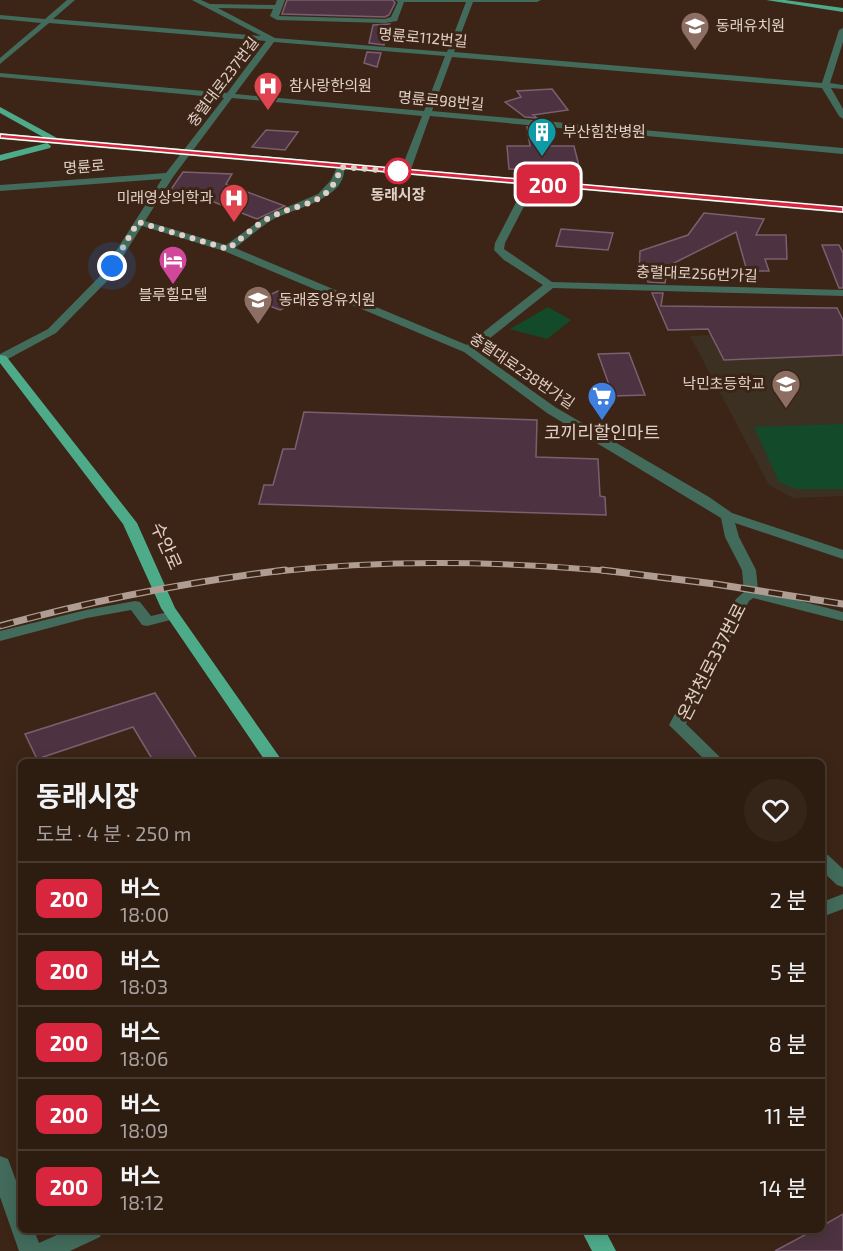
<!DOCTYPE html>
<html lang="ko">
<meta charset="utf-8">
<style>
:root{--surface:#2d1c10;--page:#352519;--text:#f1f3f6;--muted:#a7a19f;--line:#483a30}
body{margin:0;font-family:"Exo 2","Noto Sans KR",sans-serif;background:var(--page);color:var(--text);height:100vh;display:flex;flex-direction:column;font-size:22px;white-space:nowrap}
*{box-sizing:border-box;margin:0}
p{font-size:20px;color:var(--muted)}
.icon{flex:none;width:33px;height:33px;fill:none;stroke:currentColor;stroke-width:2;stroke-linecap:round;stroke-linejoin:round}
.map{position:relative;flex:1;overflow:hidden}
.side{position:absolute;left:18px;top:759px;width:807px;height:474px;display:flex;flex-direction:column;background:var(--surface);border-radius:9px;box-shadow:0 3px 15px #0003,0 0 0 2px var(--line)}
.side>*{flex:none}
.badge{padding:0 12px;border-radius:9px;font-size:21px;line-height:39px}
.you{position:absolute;width:30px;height:30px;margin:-15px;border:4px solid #fff;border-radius:50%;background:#1a73e8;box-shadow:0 0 0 9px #1a73e833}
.map>.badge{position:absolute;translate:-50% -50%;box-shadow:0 0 0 3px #fff}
.round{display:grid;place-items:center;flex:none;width:63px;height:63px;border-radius:32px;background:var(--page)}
.summary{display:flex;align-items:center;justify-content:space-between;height:102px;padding:0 18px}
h1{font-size:28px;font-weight:700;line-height:45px}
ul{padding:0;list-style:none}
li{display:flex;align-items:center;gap:18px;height:72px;padding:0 18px;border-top:2px solid var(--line)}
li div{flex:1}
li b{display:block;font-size:22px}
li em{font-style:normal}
li .badge{min-width:66px;font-weight:700;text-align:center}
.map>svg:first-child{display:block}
</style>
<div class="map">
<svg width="843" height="1251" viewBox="0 0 843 1251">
<rect width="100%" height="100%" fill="#3c2516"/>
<polygon fill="#3c3022" points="843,329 843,496 793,498 769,485 690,336"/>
<g fill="#134a29">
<polygon points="548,307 571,320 547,339 510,329"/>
<polygon points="843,424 843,489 796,489 779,482 754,427"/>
</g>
<g fill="#4d3341" stroke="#7c5f6f" stroke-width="1.5">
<polygon points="287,0 393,0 395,3 389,15 385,17 282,14"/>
<polygon points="390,24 384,45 369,43 373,25"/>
<polygon points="367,52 381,53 377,67 364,63"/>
<polygon points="552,89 568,110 533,115 537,118 525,117 505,102 521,97 517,91"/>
<polygon points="527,127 544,129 546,146 574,146 580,170 509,169 507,146 530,146"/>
<polygon points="266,130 298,132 285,150 252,147"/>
<polygon points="183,172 232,174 226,184 285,206 257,219 209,200 165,198"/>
<polygon points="704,213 764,219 756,235 786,235 787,259 765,259 769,271 747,271 736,232 668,266 665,283 648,282 646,277 639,277 640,251 688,235"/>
<polygon points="561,229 613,233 608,250 556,246"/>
<polygon points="822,245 839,245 843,253 843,288 839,288"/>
<polygon points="278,291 302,300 280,310 256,301"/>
<polygon points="652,293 663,293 661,306 837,308 843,320 843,355 724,360 708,329 668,330"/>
<polygon points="629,353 645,395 613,396 598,354"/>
<polygon points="304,412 537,420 536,457 598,459 600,496 605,497 606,515 259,504 264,485 273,485 283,449 295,449"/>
<polygon points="155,693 199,762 154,762 133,727 37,759 25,734"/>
<polygon points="843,1214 843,1251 775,1251 814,1230 822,1230 822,1226"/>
</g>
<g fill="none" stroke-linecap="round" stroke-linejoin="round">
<g fill="#426b5b" fill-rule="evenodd">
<path d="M67,0h8l-22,19 208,17 -69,-36h9l9,4 65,1 2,-5h8l-6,16 106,3 6,-2 7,-15 -3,-2h146l-4,2h-64l-19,50 368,31 17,-53 4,-2v14l-13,41 13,2v4l-12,-1 12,21v10l-4,-3 -17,-28 -370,-31 -20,54 411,37v6l-413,-38 -20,56 -5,3 -5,-3 22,-56 -190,-18 -59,79 -28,44 81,24 40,-29 52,-22 13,-14 7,-15h6c5,34 -50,43 -72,55 -13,8 -25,19 -37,28l232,97 76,-60 -39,-25 -10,-10 1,-7 31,-60 5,-3 5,3 -31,60 -1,6 48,33 291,8v6l-290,-8 -78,62 80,57 154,90 23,16 111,37v9l-108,-36 4,14 17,33 2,20 85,22v9l-90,-23 -4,3 -63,123 39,38h-18l-38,-37 67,-126 8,-7 -2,-22 -17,-33 -4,-19 -174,-105 -83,-61 -240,-101 -82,-25 -34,54 -52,53 -50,27 -6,1v-7l48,-25 52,-53 62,-97 -162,12v-6l166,-12 58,-75 -224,-21v-4l227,20 39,-52 -217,-18 -49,41v-6l41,-35 -41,-4v-4l45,4zM404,2h62l-19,50 -172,-14 -57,-30 55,1 -3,7 7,4 108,3 12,-2zM274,42l171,14 -21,55 -189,-17z"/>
<polygon points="135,601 140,602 151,616 173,611 180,615 178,618 147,626 142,625 131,610 87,618 0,641 0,631 86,610"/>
<polygon points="822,854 828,855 843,869 843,887 837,885 822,871"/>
<polygon points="843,894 843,909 822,917 822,902"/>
<polygon points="0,1156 8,1159 21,1194 21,1230 34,1230 39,1243 68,1230 103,1230 100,1237 70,1251 19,1251 0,1197"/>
</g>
<g fill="#4eab8a" fill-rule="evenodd">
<polygon points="766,0 785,0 843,8 843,12"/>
<polygon points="0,107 57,138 843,207 843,213 0,139 0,133 43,137 0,113"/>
<polygon points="47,143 51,146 50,148 0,161 0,155"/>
<polygon points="0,355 6,356 137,523 175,608 283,762 266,762 161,608 123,524 0,363"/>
<polygon points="581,1230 605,1230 616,1251 592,1251"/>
</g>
<g stroke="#af9d93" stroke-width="6">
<path id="rail-far1" d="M272,572c115,-13 232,-11 347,0"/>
</g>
<g stroke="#af9d93" stroke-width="7">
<g id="rail">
<polyline points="602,570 715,584 843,604"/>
<path d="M0,626c94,-26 188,-44 285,-56"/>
</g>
</g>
<use href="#rail-far1" stroke="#3c2516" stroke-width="4" stroke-dasharray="11" stroke-linecap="butt"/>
<use href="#rail" stroke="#3c2516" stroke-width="4.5" stroke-dasharray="14" stroke-linecap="butt"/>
</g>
<polygon fill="#d7263d" stroke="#fff" stroke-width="1.5" points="0,134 843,207 843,212 0,138"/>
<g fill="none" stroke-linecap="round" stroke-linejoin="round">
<path stroke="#e0d0c7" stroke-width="6" stroke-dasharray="0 10.8" d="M112,266l26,-44 90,27c13,-10 26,-23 41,-31 32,-17 60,-10 72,-51l64,5 -7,-1"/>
</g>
<defs>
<g id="school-pin" transform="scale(1.5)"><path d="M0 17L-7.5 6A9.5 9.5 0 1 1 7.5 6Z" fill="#8d6e63" stroke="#3c2516"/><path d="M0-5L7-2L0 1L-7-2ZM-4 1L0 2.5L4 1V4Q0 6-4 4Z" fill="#fff"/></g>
<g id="hospital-pin" transform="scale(1.5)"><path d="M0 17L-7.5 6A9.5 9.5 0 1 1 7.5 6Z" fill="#e0444e" stroke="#3c2516"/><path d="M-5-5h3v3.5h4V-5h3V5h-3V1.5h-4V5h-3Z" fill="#fff"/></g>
<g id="building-pin" transform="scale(1.5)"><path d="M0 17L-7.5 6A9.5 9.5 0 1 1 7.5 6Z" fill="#0f9aa8" stroke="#3c2516"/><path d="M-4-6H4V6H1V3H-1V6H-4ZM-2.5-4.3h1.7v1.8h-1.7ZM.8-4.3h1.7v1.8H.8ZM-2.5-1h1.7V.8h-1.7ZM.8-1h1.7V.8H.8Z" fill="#fff"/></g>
<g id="hotel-pin" transform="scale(1.5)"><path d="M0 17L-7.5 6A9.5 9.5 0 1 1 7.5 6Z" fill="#d1479c" stroke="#3c2516"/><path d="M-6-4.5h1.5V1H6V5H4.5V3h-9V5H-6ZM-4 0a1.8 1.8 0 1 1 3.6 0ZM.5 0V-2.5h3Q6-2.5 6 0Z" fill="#fff"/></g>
<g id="supermarket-pin" transform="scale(1.5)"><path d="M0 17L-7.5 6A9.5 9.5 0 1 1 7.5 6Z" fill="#3f7fe0" stroke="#3c2516"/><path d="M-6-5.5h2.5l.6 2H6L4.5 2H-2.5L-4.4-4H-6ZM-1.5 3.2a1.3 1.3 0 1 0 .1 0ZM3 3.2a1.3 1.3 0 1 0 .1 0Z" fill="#fff"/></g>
</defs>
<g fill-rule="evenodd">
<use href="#school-pin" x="695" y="26"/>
<use href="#hospital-pin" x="268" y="86"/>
<use href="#building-pin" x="542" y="132"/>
<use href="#hospital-pin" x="234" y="198"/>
<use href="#hotel-pin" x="173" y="260"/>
<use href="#school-pin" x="258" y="300"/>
<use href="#school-pin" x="786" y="384"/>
<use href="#supermarket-pin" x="602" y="396"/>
</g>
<circle fill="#fff" stroke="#d7263d" stroke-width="3" cx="398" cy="171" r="12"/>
<g text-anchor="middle" stroke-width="6" stroke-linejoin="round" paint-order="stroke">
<g font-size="15" fill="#e0d0c7" stroke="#3c2516" text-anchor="start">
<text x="716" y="31">동래유치원</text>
<text x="289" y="91">참사랑한의원</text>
<text x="563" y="137">부산힘찬병원</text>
<text x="213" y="203" text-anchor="end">미래영상의학과</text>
<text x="173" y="300" text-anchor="middle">블루힐모텔</text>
<text x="279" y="305">동래중앙유치원</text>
<text x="765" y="389" text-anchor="end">낙민초등학교</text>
</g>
<g font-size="15" fill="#e0d0c7" stroke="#3c2516">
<text transform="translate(423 38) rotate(5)" y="5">명륜로112번길</text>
<text transform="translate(223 82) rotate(-53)" y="5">충렬대로237번길</text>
<text transform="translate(441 101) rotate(5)" y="5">명륜로98번길</text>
<text transform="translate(84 167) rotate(-4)" y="5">명륜로</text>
<text transform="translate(697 274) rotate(2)" y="5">충렬대로256번가길</text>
<text transform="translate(522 371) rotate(34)" y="5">충렬대로238번가길</text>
</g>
<g font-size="15" font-weight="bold" fill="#e0d0c7" stroke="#3c2516">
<text x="398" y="200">동래시장</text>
</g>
<g font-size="18" fill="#e0d0c7" stroke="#3c2516">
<text x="602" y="439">코끼리할인마트</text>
</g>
<g font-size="18" fill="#e0d0c7" stroke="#3c2516">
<text transform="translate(166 546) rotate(66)" y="6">수안로</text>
<text transform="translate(712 662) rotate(-63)" y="6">온천천로337번로</text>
</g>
</g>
</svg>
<div class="you" style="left:112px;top:266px"></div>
<b class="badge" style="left:548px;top:184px;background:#d7263d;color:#fff">200</b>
<section class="side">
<div class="summary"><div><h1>동래시장</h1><p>도보 · 4 분 · 250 m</p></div><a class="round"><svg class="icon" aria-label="heart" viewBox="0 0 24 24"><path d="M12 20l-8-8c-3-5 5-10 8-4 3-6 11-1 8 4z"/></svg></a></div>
<ul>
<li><span class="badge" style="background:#d7263d;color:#fff">200</span><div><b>버스</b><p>18:00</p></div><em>2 분</em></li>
<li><span class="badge" style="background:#d7263d;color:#fff">200</span><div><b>버스</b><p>18:03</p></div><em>5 분</em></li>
<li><span class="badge" style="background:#d7263d;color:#fff">200</span><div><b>버스</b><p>18:06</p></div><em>8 분</em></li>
<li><span class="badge" style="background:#d7263d;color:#fff">200</span><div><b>버스</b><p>18:09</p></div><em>11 분</em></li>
<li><span class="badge" style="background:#d7263d;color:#fff">200</span><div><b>버스</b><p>18:12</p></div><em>14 분</em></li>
</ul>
</section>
</div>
